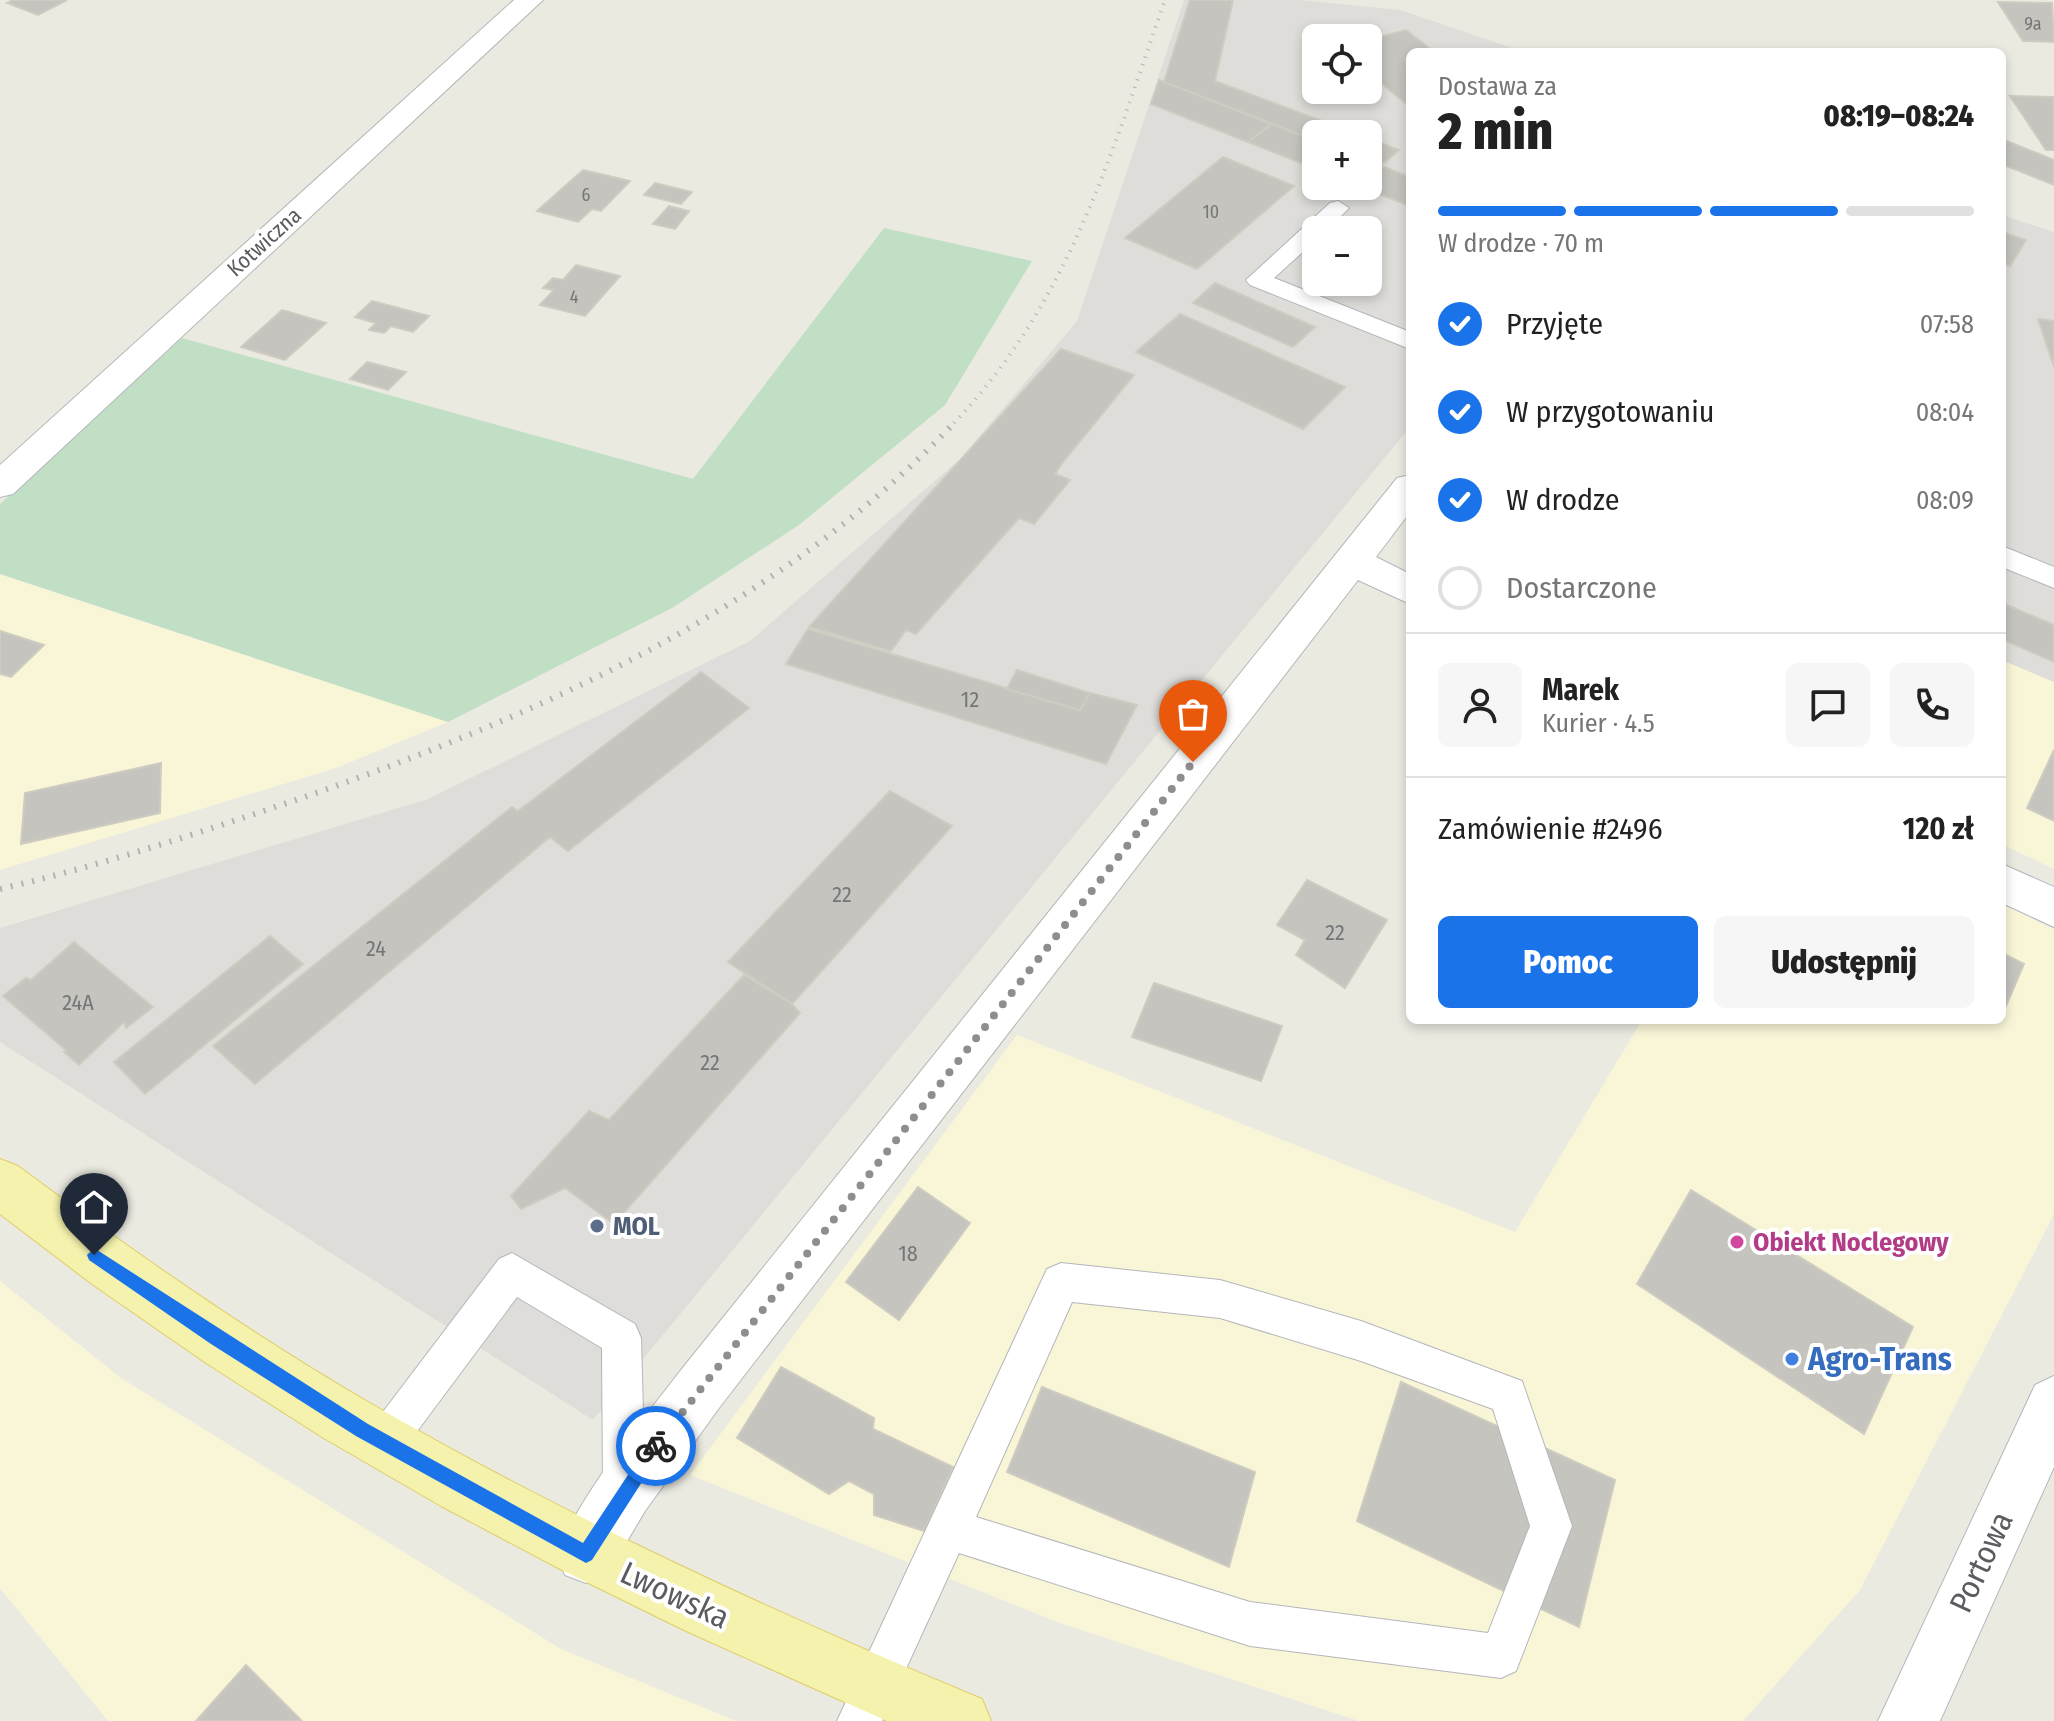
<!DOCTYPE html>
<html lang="pl">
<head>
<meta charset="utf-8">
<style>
	:root { --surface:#fff; --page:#f6f6f6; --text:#222; --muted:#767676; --line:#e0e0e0; --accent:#1a73e8 }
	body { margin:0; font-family:"Fira Sans Condensed",sans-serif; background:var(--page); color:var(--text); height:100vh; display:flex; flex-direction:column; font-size:30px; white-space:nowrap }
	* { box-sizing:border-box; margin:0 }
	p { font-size:26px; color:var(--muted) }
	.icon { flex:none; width:44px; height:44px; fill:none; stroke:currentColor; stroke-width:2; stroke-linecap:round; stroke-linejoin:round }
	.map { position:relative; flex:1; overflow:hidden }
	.drawer { position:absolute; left:1406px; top:48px; width:600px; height:976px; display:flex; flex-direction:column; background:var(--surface); border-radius:12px; box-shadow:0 4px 12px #0003 }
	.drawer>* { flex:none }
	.controls { position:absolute; left:1302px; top:24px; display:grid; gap:16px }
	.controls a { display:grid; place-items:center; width:80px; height:80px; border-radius:12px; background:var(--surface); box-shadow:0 4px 12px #0003; font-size:40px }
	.pin { position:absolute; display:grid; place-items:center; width:68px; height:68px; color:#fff; margin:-82px -34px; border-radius:50% 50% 50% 0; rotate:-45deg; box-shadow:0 0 8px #0007 }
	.pin .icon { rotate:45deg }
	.courier { position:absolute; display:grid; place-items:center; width:80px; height:80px; margin:-40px; border:6px solid #1a73e8; border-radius:50%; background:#fff; color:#222; box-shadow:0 2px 10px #0007 }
	.overview em { font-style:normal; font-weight:800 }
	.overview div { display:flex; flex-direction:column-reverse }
	.overview { display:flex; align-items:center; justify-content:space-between; height:136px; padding:0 32px }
	h1 { font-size:52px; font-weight:800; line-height:60px }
	.bar { display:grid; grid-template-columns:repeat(4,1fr); gap:12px 8px; align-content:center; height:96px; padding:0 32px }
	.bar i { height:10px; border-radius:6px; background:var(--line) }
	.bar .current { background:var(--accent) }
	.bar p { grid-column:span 4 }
	.line { display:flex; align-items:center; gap:20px; padding:0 32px; border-top:2px solid var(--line) }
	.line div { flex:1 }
	.round { display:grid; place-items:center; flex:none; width:84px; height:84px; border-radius:12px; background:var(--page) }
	ol { padding:0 32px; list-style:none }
	li { display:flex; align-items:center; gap:24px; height:88px }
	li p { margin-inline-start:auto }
	li .icon { padding:8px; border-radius:50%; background:var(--accent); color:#fff; stroke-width:4 }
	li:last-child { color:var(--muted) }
	li i { width:44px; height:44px; border:4px solid var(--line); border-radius:50% }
	.action { display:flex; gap:16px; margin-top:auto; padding:16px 32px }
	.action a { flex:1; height:92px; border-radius:12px; background:var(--accent); color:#fff; font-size:32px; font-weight:800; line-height:92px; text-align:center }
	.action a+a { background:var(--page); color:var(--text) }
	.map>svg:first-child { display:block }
	.commercial { fill:#f9f6d8 }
	.industrial { fill:#deddd9; fill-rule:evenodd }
	.green { fill:#c0dfc5 }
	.building { fill:#c6c4be; stroke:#ceccc0; stroke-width:2 }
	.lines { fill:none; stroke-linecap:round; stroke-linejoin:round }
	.lane-casing { stroke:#b4b6ba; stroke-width:2 }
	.street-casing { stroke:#b4b6ba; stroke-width:2 }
	.secondary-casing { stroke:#b5b7bc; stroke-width:2 }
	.primary-casing { stroke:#dfcd66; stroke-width:2 }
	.lane { fill:#fff; fill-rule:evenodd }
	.street { fill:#fff; fill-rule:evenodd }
	.secondary { fill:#fff; fill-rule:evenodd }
	.primary { fill:#f4f2ad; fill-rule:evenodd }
	.rail-far1 { stroke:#b1b2b2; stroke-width:4; stroke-dasharray:1 7; stroke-linecap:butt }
	.rail { stroke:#b1b2b2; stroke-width:6; stroke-dasharray:2 9; stroke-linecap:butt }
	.route { fill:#1a73e8 }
	.done { stroke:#8d8e8d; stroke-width:8; stroke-dasharray:0 14.4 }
	.service-dot { fill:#5c6f8a; stroke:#fff; stroke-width:3 }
	.hotel-dot { fill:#d1479c; stroke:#fff; stroke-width:3 }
	.shop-dot { fill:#3f7fe0; stroke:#fff; stroke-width:3 }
	.labels { text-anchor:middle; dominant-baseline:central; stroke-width:8; stroke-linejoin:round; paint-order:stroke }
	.far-number-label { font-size:18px; fill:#757678 }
	.far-street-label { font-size:22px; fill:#5a5c60; stroke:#fff }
	.number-label { font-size:22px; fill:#757678 }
	.service-label { font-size:26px; font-weight:bold; fill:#4e5e75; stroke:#fff; text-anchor:start }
	.hotel-label { font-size:26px; font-weight:bold; fill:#b23c85; stroke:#fff; text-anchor:start }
	.near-shop-label { font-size:32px; font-weight:bold; fill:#366cbe; stroke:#fff; text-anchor:start }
	.near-street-label { font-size:32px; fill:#5a5c60; stroke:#fff }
</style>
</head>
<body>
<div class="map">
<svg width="2054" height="1721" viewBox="0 0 2054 1721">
	<rect width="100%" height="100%" fill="#ebeae1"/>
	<g class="commercial">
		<path d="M 0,574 L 448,722 L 336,768 L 0,870 Z"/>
		<path d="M 2002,660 L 2054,682 L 2054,869 L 2002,844 Z"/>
		<path d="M 2002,904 L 2054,929 L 2054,1214 L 1860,1590 L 1743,1721 L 1359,1721 L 1060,1623 L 690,1475 L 1017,1035 L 1515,1232 L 1642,1020 L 2002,1020 Z"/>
		<path d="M 0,1281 L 121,1378 L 561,1649 L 736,1721 L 108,1721 L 0,1588 Z"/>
	</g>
	<g class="industrial">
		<path d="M 1184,0 L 1300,0 L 1400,10 L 1524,52 L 1410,52 L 1410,427 L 593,1420 L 0,1042 L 0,928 L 428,799 L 750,641 L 960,459 L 1077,321 ZM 1316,38 L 1368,38 L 1368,90 L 1316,90 ZM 1316,134 L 1368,134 L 1368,186 L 1316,186 ZM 1316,230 L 1368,230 L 1368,282 L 1316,282 Z"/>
		<path d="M 2002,215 L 2054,232 L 2054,682 L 2002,660 Z"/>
	</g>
	<path class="green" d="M 884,228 L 1032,261 L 945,405 L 799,525 L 672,608 L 448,722 L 0,574 L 0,504 L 182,338 L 693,479 Z"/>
	<g class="building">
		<path d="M 13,0 L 67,0 L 38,15 L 7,3 Z"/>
		<path d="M 1190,0 L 1233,0 L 1215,81 L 1357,134 L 1316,134 L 1316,141 L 1164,82 Z"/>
		<path d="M 1998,2 L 2052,3 L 2054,42 L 2023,41 Z"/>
		<path d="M 1406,30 L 1434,52 L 1410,52 L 1410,107 L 1368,72 L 1368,40 Z"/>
		<path d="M 1159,80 L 1164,82 L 1272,124 L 1248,142 L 1151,104 Z"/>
		<path d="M 2010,96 L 2054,97 L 2054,150 L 2046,150 Z"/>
		<path d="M 1272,124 L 1316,141 L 1316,169 L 1248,142 Z"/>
		<path d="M 1368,138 L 1399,150 L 1380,166 L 1368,161 Z"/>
		<path d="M 2004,140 L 2054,160 L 2054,185 L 2002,164 Z"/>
		<path d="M 1223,157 L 1294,186 L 1197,269 L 1125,238 Z"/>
		<path d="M 1368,161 L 1410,177 L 1410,206 L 1359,186 L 1368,186 Z"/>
		<path d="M 583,170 L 630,181 L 601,211 L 592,209 L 578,222 L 537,211 Z"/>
		<path d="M 655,183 L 692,192 L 681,204 L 644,195 Z"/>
		<path d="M 669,206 L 689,211 L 675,229 L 653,224 Z"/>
		<path d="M 2002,232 L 2026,240 L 2010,266 L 2002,263 Z"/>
		<path d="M 576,265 L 620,276 L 585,316 L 540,305 L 554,290 L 543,288 L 553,278 L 563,280 Z"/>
		<path d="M 1215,283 L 1315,327 L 1293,347 L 1193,303 Z"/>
		<path d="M 372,301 L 429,316 L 413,332 L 391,326 L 384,333 L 369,330 L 376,323 L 355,317 Z"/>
		<path d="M 282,310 L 326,323 L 285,360 L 241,347 Z"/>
		<path d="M 1180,314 L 1345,387 L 1303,429 L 1136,352 Z"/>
		<path d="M 2038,319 L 2054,321 L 2054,367 Z"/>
		<path d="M 1061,349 L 1134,375 L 1063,462 L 1055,474 L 1070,480 L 1034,524 L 1019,518 L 916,634 L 906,630 L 891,651 L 809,627 Z"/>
		<path d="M 367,362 L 406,372 L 388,390 L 350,379 Z"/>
		<path d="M 2002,603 L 2054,625 L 2054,662 L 2002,639 Z"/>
		<path d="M 808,629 L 1080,710 L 1090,693 L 1137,705 L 1106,764 L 786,664 Z"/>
		<path d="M 0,631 L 44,645 L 11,677 L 0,674 Z"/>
		<path d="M 1017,670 L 1090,693 L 1080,710 L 1007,689 Z"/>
		<path d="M 701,672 L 749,708 L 568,851 L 550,837 L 255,1084 L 213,1046 L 512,807 L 518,811 Z"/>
		<path d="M 2054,750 L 2054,821 L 2027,808 Z"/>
		<path d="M 161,763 L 160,813 L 21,844 L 25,793 Z"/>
		<path d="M 890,791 L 952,826 L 792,1004 L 728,962 Z"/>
		<path d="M 1307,880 L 1387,920 L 1345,988 L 1296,955 L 1305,940 L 1277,925 Z"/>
		<path d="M 270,936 L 303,964 L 145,1094 L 114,1062 Z"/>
		<path d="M 74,942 L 153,1007 L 126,1028 L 124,1022 L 79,1065 L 64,1052 L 66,1050 L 3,996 L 26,978 L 31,980 Z"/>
		<path d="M 2002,953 L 2024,964 L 2002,1015 Z"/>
		<path d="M 744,975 L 792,1004 L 800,1013 L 614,1224 L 565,1188 L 521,1209 L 511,1196 L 589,1111 L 609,1120 Z"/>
		<path d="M 1154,983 L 1282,1026 L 1261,1081 L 1132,1037 Z"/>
		<path d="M 918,1187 L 970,1223 L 899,1320 L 846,1282 Z"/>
		<path d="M 1691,1190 L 1913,1327 L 1864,1434 L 1637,1284 Z"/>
		<path d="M 781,1367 L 874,1418 L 873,1429 L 953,1467 L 924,1531 L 874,1515 L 874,1494 L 849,1481 L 829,1494 L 737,1438 Z"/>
		<path d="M 1401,1382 L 1615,1480 L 1579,1627 L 1357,1521 Z"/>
		<path d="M 1042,1387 L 1255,1472 L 1229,1567 L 1007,1472 Z"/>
		<path d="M 246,1665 L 302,1721 L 196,1721 Z"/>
	</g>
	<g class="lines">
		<defs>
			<g id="lane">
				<path d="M 1338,201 L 1349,208 L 1327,230 L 1316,230 L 1316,240 L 1274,278 L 1410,332 L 1410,349 L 1250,285 L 1246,280 L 1330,203 Z"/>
				<path d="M 2002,546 L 2054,567 L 2054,588 L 2002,567 Z"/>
				<path d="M 512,1253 L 635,1324 L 641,1338 L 645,1488 L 639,1503 L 624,1509 L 609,1503 L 603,1488 L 602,1348 L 517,1297 L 398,1457 L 384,1463 L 370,1457 L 364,1443 L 370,1429 L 499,1259 Z"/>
				<path d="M 1061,1263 L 1220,1280 L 1361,1321 L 1522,1381 L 1572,1526 L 1516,1671 L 1501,1678 L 1250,1646 L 959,1553 L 882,1721 L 837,1721 L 1047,1269 ZM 1072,1302 L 1220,1318 L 1361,1361 L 1493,1409 L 1530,1526 L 1488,1633 L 1250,1602 L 976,1517 Z"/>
			</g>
			<g id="street">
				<path d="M 514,0 L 543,0 L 13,494 L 0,497 L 0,465 Z"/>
				<path d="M 1410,475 L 1410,512 L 1376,557 L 1410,574 L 1410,604 L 1358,580 L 719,1408 L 645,1511 L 607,1575 L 586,1583 L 565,1575 L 557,1554 C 585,1486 637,1428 681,1370 L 1397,478 Z"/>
				<path d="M 2002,864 L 2054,887 L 2054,927 L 2002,903 Z"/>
			</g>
			<path id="secondary" d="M 2054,1376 L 2054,1467 L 1940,1721 L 1878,1721 L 2035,1385 Z"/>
			<path id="primary" d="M 0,1159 L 18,1166 C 130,1249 243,1329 363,1399 C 562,1515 770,1611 982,1699 L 991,1721 L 887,1721 L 686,1631 L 562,1570 L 441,1506 L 322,1437 L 206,1363 L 92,1284 L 0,1214 Z"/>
		</defs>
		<use href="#lane" class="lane-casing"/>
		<use href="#street" class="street-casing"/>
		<use href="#secondary" class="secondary-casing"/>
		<use href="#primary" class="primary-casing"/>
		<use href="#lane" class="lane"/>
		<use href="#street" class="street"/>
		<use href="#secondary" class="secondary"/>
		<use href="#primary" class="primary"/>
		<path class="rail-far1" d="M 954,423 C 1070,301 1111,154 1165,0"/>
		<path class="rail" d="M 0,889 C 100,866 198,833 296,800 C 537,716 778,610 956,421"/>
	</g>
	<path class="route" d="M 94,1248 L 368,1424 L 583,1543 L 651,1440 L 656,1438 L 662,1440 L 665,1446 L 592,1560 L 586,1563 L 356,1436 L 211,1344 L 89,1260 L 87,1255 Z"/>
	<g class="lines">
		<path class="done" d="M 656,1446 L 1193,762"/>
	</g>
	<circle class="service-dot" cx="597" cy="1226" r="8"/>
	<circle class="hotel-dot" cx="1737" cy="1242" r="8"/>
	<circle class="shop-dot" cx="1792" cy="1359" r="8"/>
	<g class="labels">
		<g class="far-number-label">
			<text x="2033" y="24">9a</text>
			<text x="586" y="195">6</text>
			<text x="1211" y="212">10</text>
			<text x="574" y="297">4</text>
		</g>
		<g class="far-street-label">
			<text transform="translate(264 242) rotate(-42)">Kotwiczna</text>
		</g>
		<g class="number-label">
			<text x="970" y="699">12</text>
			<text x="842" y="894">22</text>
			<text x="1335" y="932">22</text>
			<text x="376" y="948">24</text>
			<text x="78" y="1002">24A</text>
			<text x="710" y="1062">22</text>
			<text x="908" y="1253">18</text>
		</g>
		<g class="service-label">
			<text x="613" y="1226">MOL</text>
		</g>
		<g class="hotel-label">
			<text x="1753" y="1242">Obiekt Noclegowy</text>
		</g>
		<g class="near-shop-label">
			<text x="1808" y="1359">Agro-Trans</text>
		</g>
		<g class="near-street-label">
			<text transform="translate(1981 1562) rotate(-65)">Portowa</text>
			<text transform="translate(675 1595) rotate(25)">Lwowska</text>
		</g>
	</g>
</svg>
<div class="controls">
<a><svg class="icon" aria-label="locate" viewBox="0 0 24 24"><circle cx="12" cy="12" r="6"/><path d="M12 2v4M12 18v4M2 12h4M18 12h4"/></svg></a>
<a>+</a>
<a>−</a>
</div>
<div class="pin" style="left:1193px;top:762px;background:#ea580c"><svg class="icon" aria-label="bag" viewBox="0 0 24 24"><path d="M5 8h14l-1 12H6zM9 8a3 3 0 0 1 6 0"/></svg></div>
<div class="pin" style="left:94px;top:1255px;background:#1f2937"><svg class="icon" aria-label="home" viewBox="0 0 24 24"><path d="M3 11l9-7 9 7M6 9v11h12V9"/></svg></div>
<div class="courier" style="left:656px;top:1446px"><svg class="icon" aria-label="bike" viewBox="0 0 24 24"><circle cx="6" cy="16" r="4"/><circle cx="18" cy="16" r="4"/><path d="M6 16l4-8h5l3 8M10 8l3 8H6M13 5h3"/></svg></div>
<section class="drawer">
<div class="overview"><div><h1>2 min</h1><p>Dostawa za</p></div><em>08:19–08:24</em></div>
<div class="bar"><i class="current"></i><i class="current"></i><i class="current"></i><i></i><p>W drodze · 70 m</p></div>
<ol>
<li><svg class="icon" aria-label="check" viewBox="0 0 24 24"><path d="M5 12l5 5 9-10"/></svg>Przyjęte<p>07:58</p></li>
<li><svg class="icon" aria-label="check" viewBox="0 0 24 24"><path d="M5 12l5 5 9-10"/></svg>W przygotowaniu<p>08:04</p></li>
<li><svg class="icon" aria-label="check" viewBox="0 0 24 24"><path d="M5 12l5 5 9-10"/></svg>W drodze<p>08:09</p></li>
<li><i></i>Dostarczone</li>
</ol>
<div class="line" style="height:144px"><a class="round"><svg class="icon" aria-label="person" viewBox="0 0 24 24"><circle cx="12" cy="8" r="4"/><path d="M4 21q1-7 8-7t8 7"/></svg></a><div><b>Marek</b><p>Kurier · 4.5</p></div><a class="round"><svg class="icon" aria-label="chat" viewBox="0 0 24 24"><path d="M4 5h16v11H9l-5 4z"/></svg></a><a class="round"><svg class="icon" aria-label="phone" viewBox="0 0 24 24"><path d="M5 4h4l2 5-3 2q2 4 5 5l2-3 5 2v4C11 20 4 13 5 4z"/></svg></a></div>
<div class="line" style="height:104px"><div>Zamówienie #2496</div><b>120 zł</b></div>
<div class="action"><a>Pomoc</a><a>Udostępnij</a></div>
</section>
</div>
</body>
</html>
